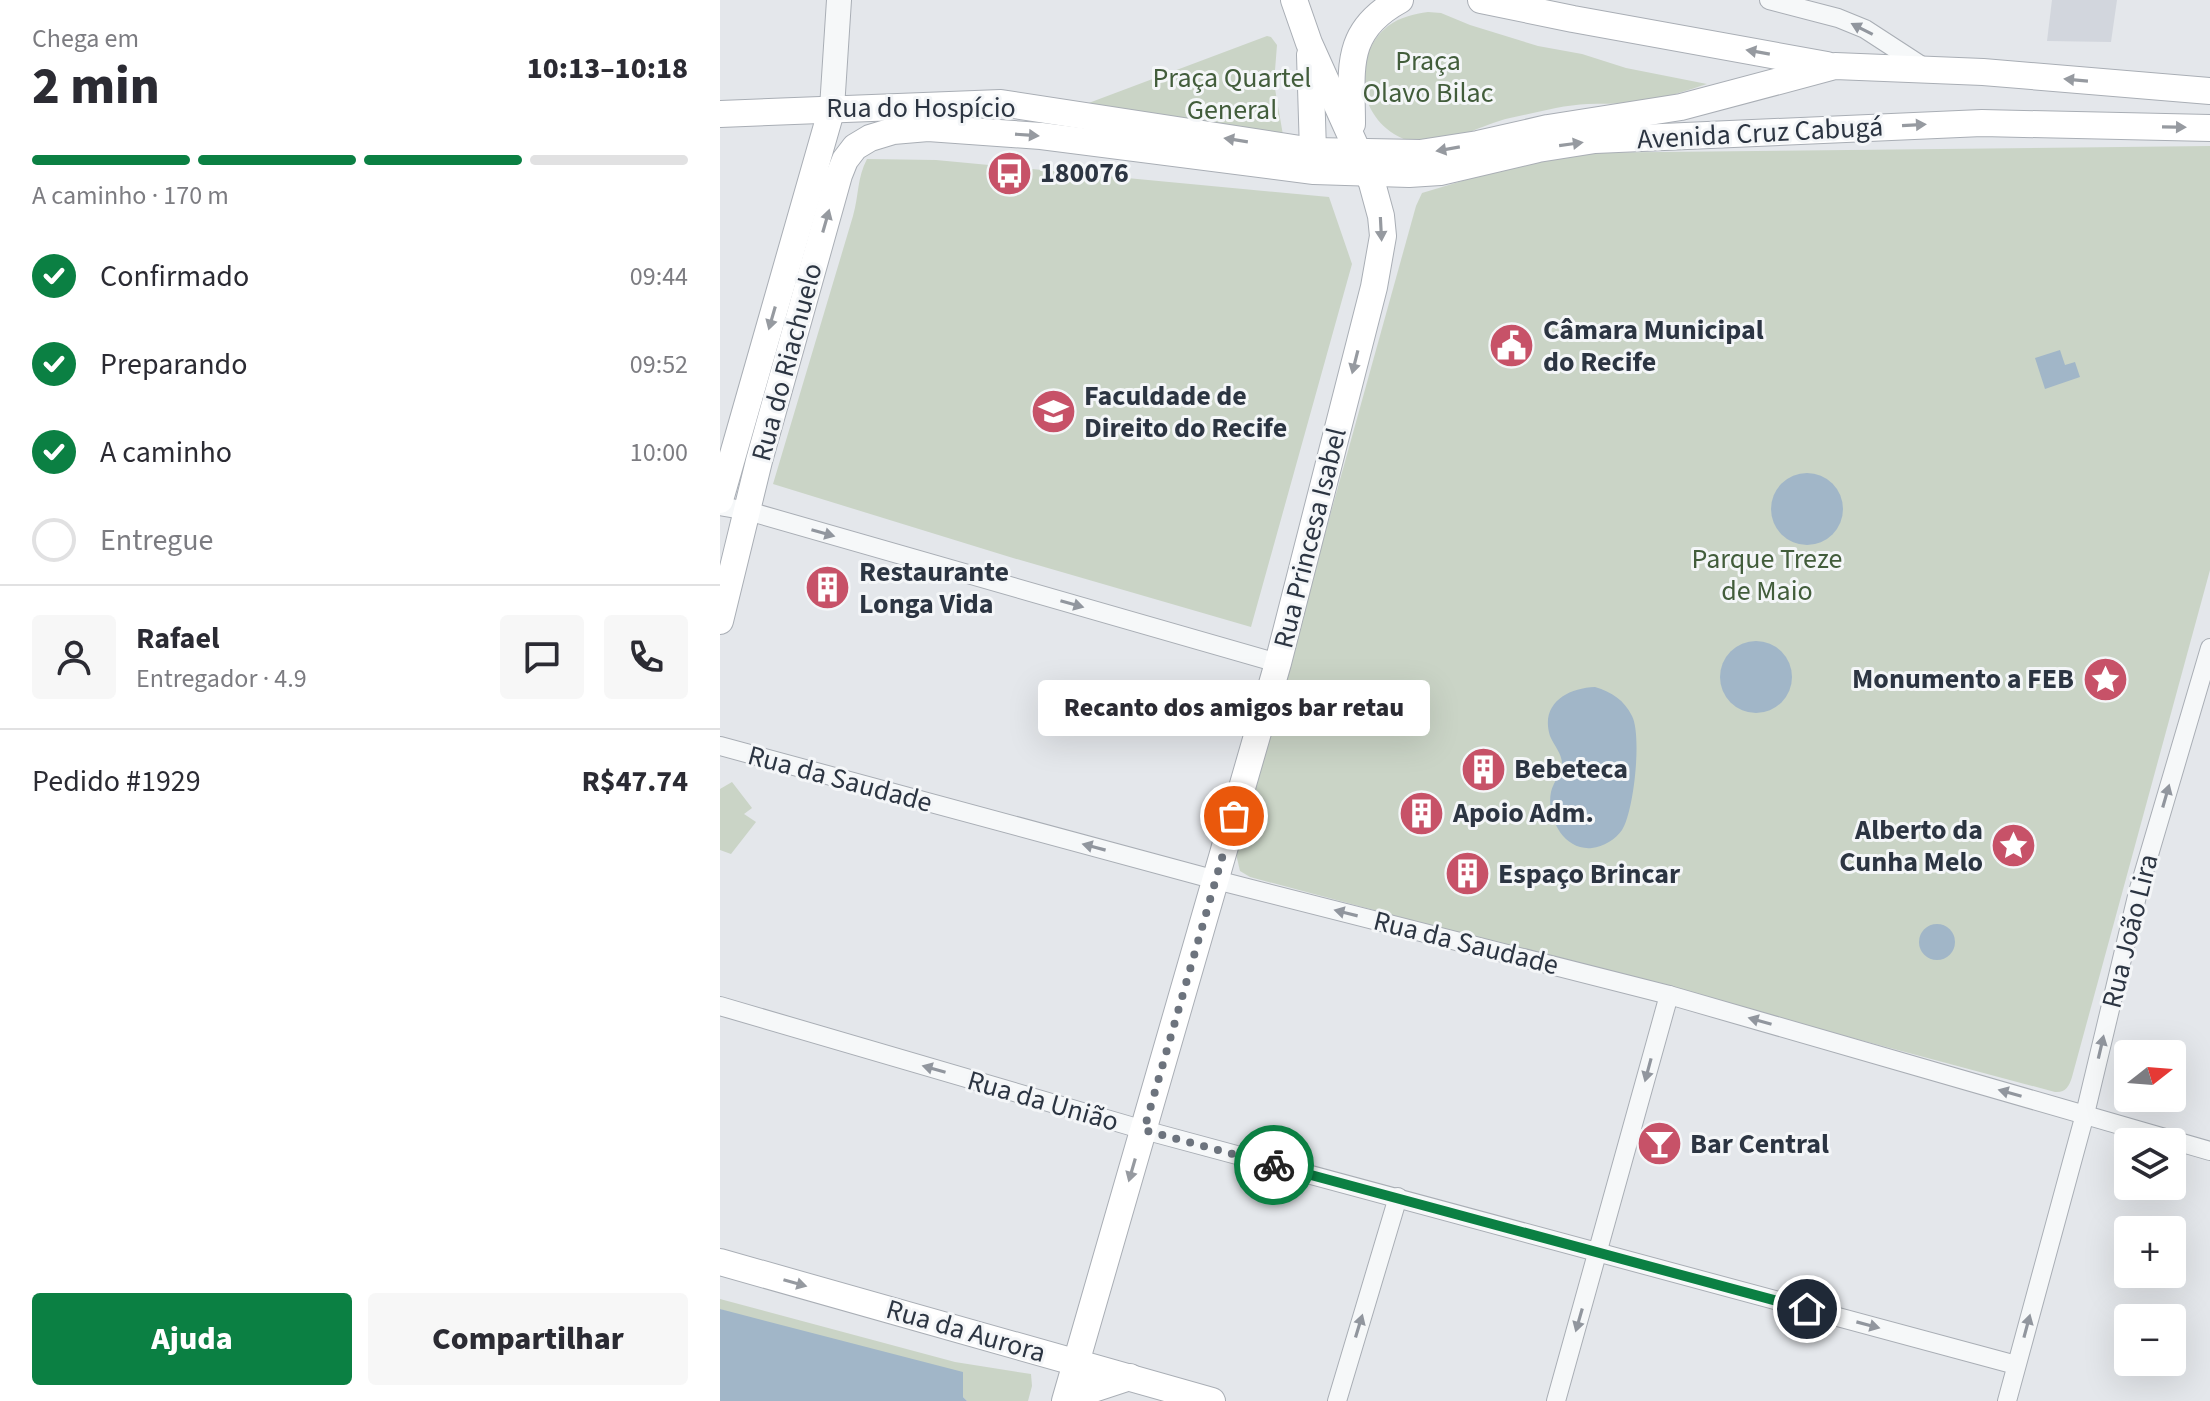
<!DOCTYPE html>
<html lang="pt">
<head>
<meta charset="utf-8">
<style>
	:root { --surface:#fff; --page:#f7f7f7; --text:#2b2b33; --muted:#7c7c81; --line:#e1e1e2; --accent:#0b8043 }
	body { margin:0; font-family:"Source Sans 3",sans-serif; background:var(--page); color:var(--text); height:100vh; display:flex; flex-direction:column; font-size:30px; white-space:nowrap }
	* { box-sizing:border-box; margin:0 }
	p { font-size:26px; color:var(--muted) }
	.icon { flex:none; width:44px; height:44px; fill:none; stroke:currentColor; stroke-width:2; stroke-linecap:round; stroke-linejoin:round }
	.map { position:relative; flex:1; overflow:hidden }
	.details { display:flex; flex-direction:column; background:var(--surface); width:720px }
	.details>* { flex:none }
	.needle { width:52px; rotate:73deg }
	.controls { position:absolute; left:1394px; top:1040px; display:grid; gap:16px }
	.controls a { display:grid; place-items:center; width:72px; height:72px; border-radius:8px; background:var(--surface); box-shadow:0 8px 32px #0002; font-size:40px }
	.pin { position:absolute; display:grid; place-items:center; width:68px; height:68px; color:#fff; margin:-34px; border:4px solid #fff; border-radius:50%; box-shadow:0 2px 8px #0007 }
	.courier { position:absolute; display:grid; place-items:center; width:80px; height:80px; margin:-40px; border:6px solid #0b8043; border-radius:50%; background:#fff; color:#222; box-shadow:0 2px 10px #0007 }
	.bubble { position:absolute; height:56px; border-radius:8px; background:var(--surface); box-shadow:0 8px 32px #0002; font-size:26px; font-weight:800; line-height:56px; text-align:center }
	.overview em { font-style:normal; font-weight:800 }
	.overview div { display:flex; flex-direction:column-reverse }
	.overview { display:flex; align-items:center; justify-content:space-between; height:136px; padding:0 32px }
	h1 { font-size:52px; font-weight:800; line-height:60px }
	.bar { display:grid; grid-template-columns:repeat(4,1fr); gap:12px 8px; align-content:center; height:96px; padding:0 32px }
	.bar i { height:10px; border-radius:6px; background:var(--line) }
	.bar .selected { background:var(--accent) }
	.bar p { grid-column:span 4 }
	.line { display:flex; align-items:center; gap:20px; padding:0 32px; border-top:2px solid var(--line) }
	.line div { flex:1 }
	.round { display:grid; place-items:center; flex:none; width:84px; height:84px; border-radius:8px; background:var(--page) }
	ol { padding:0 32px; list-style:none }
	li { display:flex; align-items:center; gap:24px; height:88px }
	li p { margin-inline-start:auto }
	li .icon { padding:8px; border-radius:50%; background:var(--accent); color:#fff; stroke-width:4 }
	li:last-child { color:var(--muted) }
	li i { width:44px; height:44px; border:4px solid var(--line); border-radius:50% }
	.action { display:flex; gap:16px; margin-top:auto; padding:16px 32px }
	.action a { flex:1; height:92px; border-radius:8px; background:var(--accent); color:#fff; font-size:32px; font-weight:800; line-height:92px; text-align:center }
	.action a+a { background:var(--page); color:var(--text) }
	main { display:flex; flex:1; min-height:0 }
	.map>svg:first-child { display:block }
	.built { fill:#d2d6dd }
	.green { fill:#cad4c6 }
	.water { fill:#a1b6c8 }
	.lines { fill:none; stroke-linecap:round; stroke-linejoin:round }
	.minor-casing { stroke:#a9aeb5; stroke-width:20 }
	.tertiary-casing { stroke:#a9aeb5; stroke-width:26 }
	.secondary-casing { stroke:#a9aeb5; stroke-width:28 }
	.minor { stroke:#f6f8f9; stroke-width:18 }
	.tertiary { stroke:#f6f8f9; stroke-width:24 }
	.secondary { stroke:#fff; stroke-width:26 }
	.oneway { fill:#91969e }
	.oneway2 { fill:#969aa0 }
	.done { stroke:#6c737d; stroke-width:8; stroke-dasharray:0 14.4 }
	.route { stroke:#0b8043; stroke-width:10 }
	.labels { text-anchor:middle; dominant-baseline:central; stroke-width:6; stroke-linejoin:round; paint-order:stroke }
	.park-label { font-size:28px; fill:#425d3b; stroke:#f4f6f8 }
	.street-label { font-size:28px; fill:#2c3542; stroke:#f4f6f8 }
	.poi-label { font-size:28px; font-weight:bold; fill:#2c3542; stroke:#f4f6f8; text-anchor:start }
</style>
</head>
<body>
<main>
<section class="details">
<div class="overview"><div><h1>2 min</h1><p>Chega em</p></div><em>10:13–10:18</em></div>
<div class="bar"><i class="selected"></i><i class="selected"></i><i class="selected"></i><i></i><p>A caminho · 170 m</p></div>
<ol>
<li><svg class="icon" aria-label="check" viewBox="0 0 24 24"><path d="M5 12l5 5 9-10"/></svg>Confirmado<p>09:44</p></li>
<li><svg class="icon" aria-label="check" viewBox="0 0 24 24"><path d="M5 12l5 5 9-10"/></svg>Preparando<p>09:52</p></li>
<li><svg class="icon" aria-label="check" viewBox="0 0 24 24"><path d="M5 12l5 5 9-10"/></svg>A caminho<p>10:00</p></li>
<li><i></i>Entregue</li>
</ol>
<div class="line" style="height:144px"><a class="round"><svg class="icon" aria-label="person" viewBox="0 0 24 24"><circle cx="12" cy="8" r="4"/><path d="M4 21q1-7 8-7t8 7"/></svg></a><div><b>Rafael</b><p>Entregador · 4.9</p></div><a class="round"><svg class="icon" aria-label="chat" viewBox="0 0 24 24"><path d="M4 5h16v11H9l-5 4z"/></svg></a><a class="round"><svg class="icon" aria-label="phone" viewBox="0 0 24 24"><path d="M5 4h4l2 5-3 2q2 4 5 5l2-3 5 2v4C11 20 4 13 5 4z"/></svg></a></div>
<div class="line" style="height:104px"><div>Pedido #1929</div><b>R$47.74</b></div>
<div class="action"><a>Ajuda</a><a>Compartilhar</a></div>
</section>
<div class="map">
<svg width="1490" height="1401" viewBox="0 0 1490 1401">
	<rect width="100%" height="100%" fill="#e4e7eb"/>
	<path class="built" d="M 1332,0 L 1397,0 L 1391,42 L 1327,41 Z"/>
	<g class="green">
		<path d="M 708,12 L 721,13 L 750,25 L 818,46 L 862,54 L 906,68 L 987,84 C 968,90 948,97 928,101 C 908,105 888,103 868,104 C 842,105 815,113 790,118 C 759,125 729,146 697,143 C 689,142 681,138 674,134 C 636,110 632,55 668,26 C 680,17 694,14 708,12 Z"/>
		<path d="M 547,36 L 551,37 L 557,45 L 554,83 L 563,135 L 366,104 Z"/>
		<path d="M 1490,146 L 1490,570 L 1352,1077 C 1349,1087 1345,1093 1335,1092 L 530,877 L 520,871 L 516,854 L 696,206 L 702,193 L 782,169 L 846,153 Z"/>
		<path d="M 147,159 L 216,160 L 609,197 L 632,264 L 531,627 L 293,558 L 53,484 L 133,216 C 139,195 137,178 147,159 Z"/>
		<path d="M 12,782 L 32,808 L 24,814 L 36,822 L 11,854 L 0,850 L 0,789 Z"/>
		<path d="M 0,1299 L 235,1362 L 311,1374 L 312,1386 L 308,1401 L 247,1401 L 243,1397 L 0,1309 Z"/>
	</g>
	<g class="water">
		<path d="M 1340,350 L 1345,365 L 1355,362 L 1360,377 L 1325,389 L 1315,358 Z"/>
		<circle cx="1087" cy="509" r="36"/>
		<circle cx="1036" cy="677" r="36"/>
		<path d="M 875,687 C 892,692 904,700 912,716 C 922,735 914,812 902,830 C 896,839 883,847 872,848 C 843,851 826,816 831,792 C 833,782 842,773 842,764 C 842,753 834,746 830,736 C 820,704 847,688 875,687 Z"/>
		<circle cx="1217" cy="942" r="18"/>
		<path d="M 0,1309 L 243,1372 L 243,1397 L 247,1401 L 0,1401 Z"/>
	</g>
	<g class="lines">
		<defs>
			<g id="minor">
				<path d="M 1049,0 L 1118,18 L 1145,29 L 1205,68"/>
				<path d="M 0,506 L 28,511 L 558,663"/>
				<path d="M 0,746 L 496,880 L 949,995 L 1490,1151"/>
				<path d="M 0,1006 L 424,1130 L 1296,1365"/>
				<path d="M 617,1401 L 678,1197"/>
				<path d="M 836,1401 L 949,995"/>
				<path d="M 1287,1401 L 1365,1114 L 1418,892 L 1490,648"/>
			</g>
			<path id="tertiary" d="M 112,108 L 119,0"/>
			<g id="secondary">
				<path d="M 761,0 L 853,19 L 1107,65"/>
				<path d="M 590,55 L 593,151"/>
				<path d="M 0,114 L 281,103 L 593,151 L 700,153 L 758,144 L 828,128 L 961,107 L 1115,66 L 1263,72 L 1490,91"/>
				<path d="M 632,124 C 632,69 623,31 680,0"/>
				<path d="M 0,500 L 112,108"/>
				<path d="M 0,621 L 39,461 L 119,175 L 125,160 L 135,147 L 150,138 L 173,131 L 208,128 L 321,136 L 594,171 L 689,174 L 720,172 L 818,149 L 875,140 L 1262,123 L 1490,128"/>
				<path d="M 0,1262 L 492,1401"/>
				<path d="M 345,1401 L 558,663 L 654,287 L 663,236 L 661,216 L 652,183 L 589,43 L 574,0"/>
				<path d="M 346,1401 L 364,1392 L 410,1377"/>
			</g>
		</defs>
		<use href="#minor" class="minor-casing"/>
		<use href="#tertiary" class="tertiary-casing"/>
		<use href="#secondary" class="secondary-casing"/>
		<use href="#minor" class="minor"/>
		<use href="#tertiary" class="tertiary"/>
		<use href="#secondary" class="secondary"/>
	</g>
	<defs><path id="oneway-solid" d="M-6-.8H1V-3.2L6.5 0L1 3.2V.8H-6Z" transform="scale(2)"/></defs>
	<g class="oneway">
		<use href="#oneway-solid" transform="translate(1142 29) rotate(-153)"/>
		<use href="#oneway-solid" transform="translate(103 533) rotate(16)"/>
		<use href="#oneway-solid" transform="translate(352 604) rotate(16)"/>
		<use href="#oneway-solid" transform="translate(1446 796) rotate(-74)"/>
		<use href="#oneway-solid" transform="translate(374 847) rotate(-165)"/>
		<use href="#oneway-solid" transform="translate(626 913) rotate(-166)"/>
		<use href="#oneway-solid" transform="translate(1040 1021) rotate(-164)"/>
		<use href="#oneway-solid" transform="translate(1381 1047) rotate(-77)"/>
		<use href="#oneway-solid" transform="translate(214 1069) rotate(-164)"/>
		<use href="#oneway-solid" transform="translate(928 1070) rotate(105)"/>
		<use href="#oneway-solid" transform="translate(1290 1093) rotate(-164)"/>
		<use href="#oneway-solid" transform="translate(859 1320) rotate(106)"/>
		<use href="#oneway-solid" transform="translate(1148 1325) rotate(15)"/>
		<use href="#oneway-solid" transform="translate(639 1326) rotate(-73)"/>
		<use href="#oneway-solid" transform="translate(1307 1326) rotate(-75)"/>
	</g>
	<g class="oneway2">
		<use href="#oneway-solid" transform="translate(1038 52) rotate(-170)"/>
		<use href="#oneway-solid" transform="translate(1356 80) rotate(-175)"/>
		<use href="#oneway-solid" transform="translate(1194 125) rotate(-3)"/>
		<use href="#oneway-solid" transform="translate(1454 127) rotate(1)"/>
		<use href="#oneway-solid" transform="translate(307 135) rotate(4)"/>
		<use href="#oneway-solid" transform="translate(516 140) rotate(-171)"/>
		<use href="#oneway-solid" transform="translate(851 144) rotate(-8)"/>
		<use href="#oneway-solid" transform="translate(728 149) rotate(170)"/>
		<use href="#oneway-solid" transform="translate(106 221) rotate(-74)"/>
		<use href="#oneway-solid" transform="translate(661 229) rotate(87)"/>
		<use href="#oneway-solid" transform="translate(52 318) rotate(106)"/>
		<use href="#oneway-solid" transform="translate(635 362) rotate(104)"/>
		<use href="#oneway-solid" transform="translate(412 1170) rotate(106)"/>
		<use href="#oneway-solid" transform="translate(75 1283) rotate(16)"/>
	</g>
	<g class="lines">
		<path class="done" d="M 514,816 L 424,1130 L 554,1165"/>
		<path class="route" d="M 554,1165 L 1087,1309"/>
	</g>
	<defs>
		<symbol id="bus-disc" viewBox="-11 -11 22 22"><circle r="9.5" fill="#c75268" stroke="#f4f6f8"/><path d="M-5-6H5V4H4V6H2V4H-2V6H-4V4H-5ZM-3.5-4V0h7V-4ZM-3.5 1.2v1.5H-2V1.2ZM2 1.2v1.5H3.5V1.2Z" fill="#fff"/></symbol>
		<symbol id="civic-disc" viewBox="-11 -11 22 22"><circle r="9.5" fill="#c75268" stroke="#f4f6f8"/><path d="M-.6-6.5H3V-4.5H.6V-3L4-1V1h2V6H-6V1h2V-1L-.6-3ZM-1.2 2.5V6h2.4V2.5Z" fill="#fff"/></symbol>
		<symbol id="university-disc" viewBox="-11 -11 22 22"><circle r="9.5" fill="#c75268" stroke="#f4f6f8"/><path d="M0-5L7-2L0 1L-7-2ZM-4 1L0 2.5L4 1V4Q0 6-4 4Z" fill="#fff"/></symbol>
		<symbol id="building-disc" viewBox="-11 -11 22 22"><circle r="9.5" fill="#c75268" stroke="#f4f6f8"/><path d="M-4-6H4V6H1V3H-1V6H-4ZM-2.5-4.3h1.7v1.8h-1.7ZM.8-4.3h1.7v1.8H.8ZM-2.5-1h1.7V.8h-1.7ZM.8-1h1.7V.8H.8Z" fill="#fff"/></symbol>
		<symbol id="sight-disc" viewBox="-11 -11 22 22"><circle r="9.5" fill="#c75268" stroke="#f4f6f8"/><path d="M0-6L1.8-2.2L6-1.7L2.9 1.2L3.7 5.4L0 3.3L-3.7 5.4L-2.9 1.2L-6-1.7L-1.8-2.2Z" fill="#fff"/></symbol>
		<symbol id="bar-disc" viewBox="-11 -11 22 22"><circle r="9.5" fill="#c75268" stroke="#f4f6f8"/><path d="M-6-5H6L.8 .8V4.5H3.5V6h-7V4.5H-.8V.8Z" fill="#fff"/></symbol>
	</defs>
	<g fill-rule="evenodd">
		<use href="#bus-disc" x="264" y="148" width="51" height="51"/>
		<use href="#civic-disc" x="766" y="320" width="51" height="51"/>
		<use href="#university-disc" x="308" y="386" width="51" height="51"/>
		<use href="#building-disc" x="82" y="562" width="51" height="51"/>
		<use href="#sight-disc" x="1360" y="654" width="51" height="51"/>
		<use href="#building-disc" x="738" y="744" width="51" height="51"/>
		<use href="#building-disc" x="676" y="788" width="51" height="51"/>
		<use href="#sight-disc" x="1268" y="820" width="51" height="51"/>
		<use href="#building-disc" x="722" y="848" width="51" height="51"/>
		<use href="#bar-disc" x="914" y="1118" width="51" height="51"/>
	</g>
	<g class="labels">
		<g class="park-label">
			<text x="708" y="61">Praça<tspan x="708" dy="32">Olavo Bilac</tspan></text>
			<text x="512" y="78">Praça Quartel<tspan x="512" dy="32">General</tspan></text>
			<text x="1047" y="559">Parque Treze<tspan x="1047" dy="32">de Maio</tspan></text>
		</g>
		<g class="street-label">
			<text x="201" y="108">Rua do Hospício</text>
			<text transform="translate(1040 133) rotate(-3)">Avenida Cruz Cabugá</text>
			<text transform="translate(67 362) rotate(-75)">Rua do Riachuelo</text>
			<text transform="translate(590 538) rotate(-76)">Rua Princesa Isabel</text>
			<text transform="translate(120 779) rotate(15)">Rua da Saudade</text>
			<text transform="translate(1410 931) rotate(-76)">Rua João Lira</text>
			<text transform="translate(746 943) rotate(14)">Rua da Saudade</text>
			<text transform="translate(323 1101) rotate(16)">Rua da União</text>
			<text transform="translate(246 1331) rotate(16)">Rua da Aurora</text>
		</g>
		<g class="poi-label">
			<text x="320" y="173">180076</text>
			<text x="823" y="330">Câmara Municipal<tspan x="823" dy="32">do Recife</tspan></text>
			<text x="364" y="396">Faculdade de<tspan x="364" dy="32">Direito do Recife</tspan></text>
			<text x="139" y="572">Restaurante<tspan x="139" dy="32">Longa Vida</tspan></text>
			<text x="1354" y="679" text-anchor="end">Monumento a FEB</text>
			<text x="794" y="769">Bebeteca</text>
			<text x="733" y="813">Apoio Adm.</text>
			<text x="1263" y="830" text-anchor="end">Alberto da<tspan x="1263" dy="32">Cunha Melo</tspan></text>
			<text x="778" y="874">Espaço Brincar</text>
			<text x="970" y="1144">Bar Central</text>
		</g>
	</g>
</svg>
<div class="controls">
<a><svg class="needle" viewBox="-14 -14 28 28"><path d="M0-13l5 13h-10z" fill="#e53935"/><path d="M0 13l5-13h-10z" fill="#7c7c81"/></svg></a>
<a><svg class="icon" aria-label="layers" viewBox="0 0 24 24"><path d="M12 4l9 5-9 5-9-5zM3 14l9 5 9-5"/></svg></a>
<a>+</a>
<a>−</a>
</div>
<div class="pin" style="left:514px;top:816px;background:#ea580c"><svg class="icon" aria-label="bag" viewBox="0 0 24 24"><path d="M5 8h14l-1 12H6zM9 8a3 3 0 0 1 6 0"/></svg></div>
<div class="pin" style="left:1087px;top:1309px;background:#1f2937"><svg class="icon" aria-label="home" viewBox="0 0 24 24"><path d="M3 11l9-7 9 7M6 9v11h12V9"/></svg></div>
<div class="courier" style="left:554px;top:1165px"><svg class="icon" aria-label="bike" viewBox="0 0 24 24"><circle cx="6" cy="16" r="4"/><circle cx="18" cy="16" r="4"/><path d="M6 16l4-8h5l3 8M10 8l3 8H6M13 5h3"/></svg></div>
<div class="bubble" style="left:318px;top:680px;width:392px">Recanto dos amigos bar retau</div>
</div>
</main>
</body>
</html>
